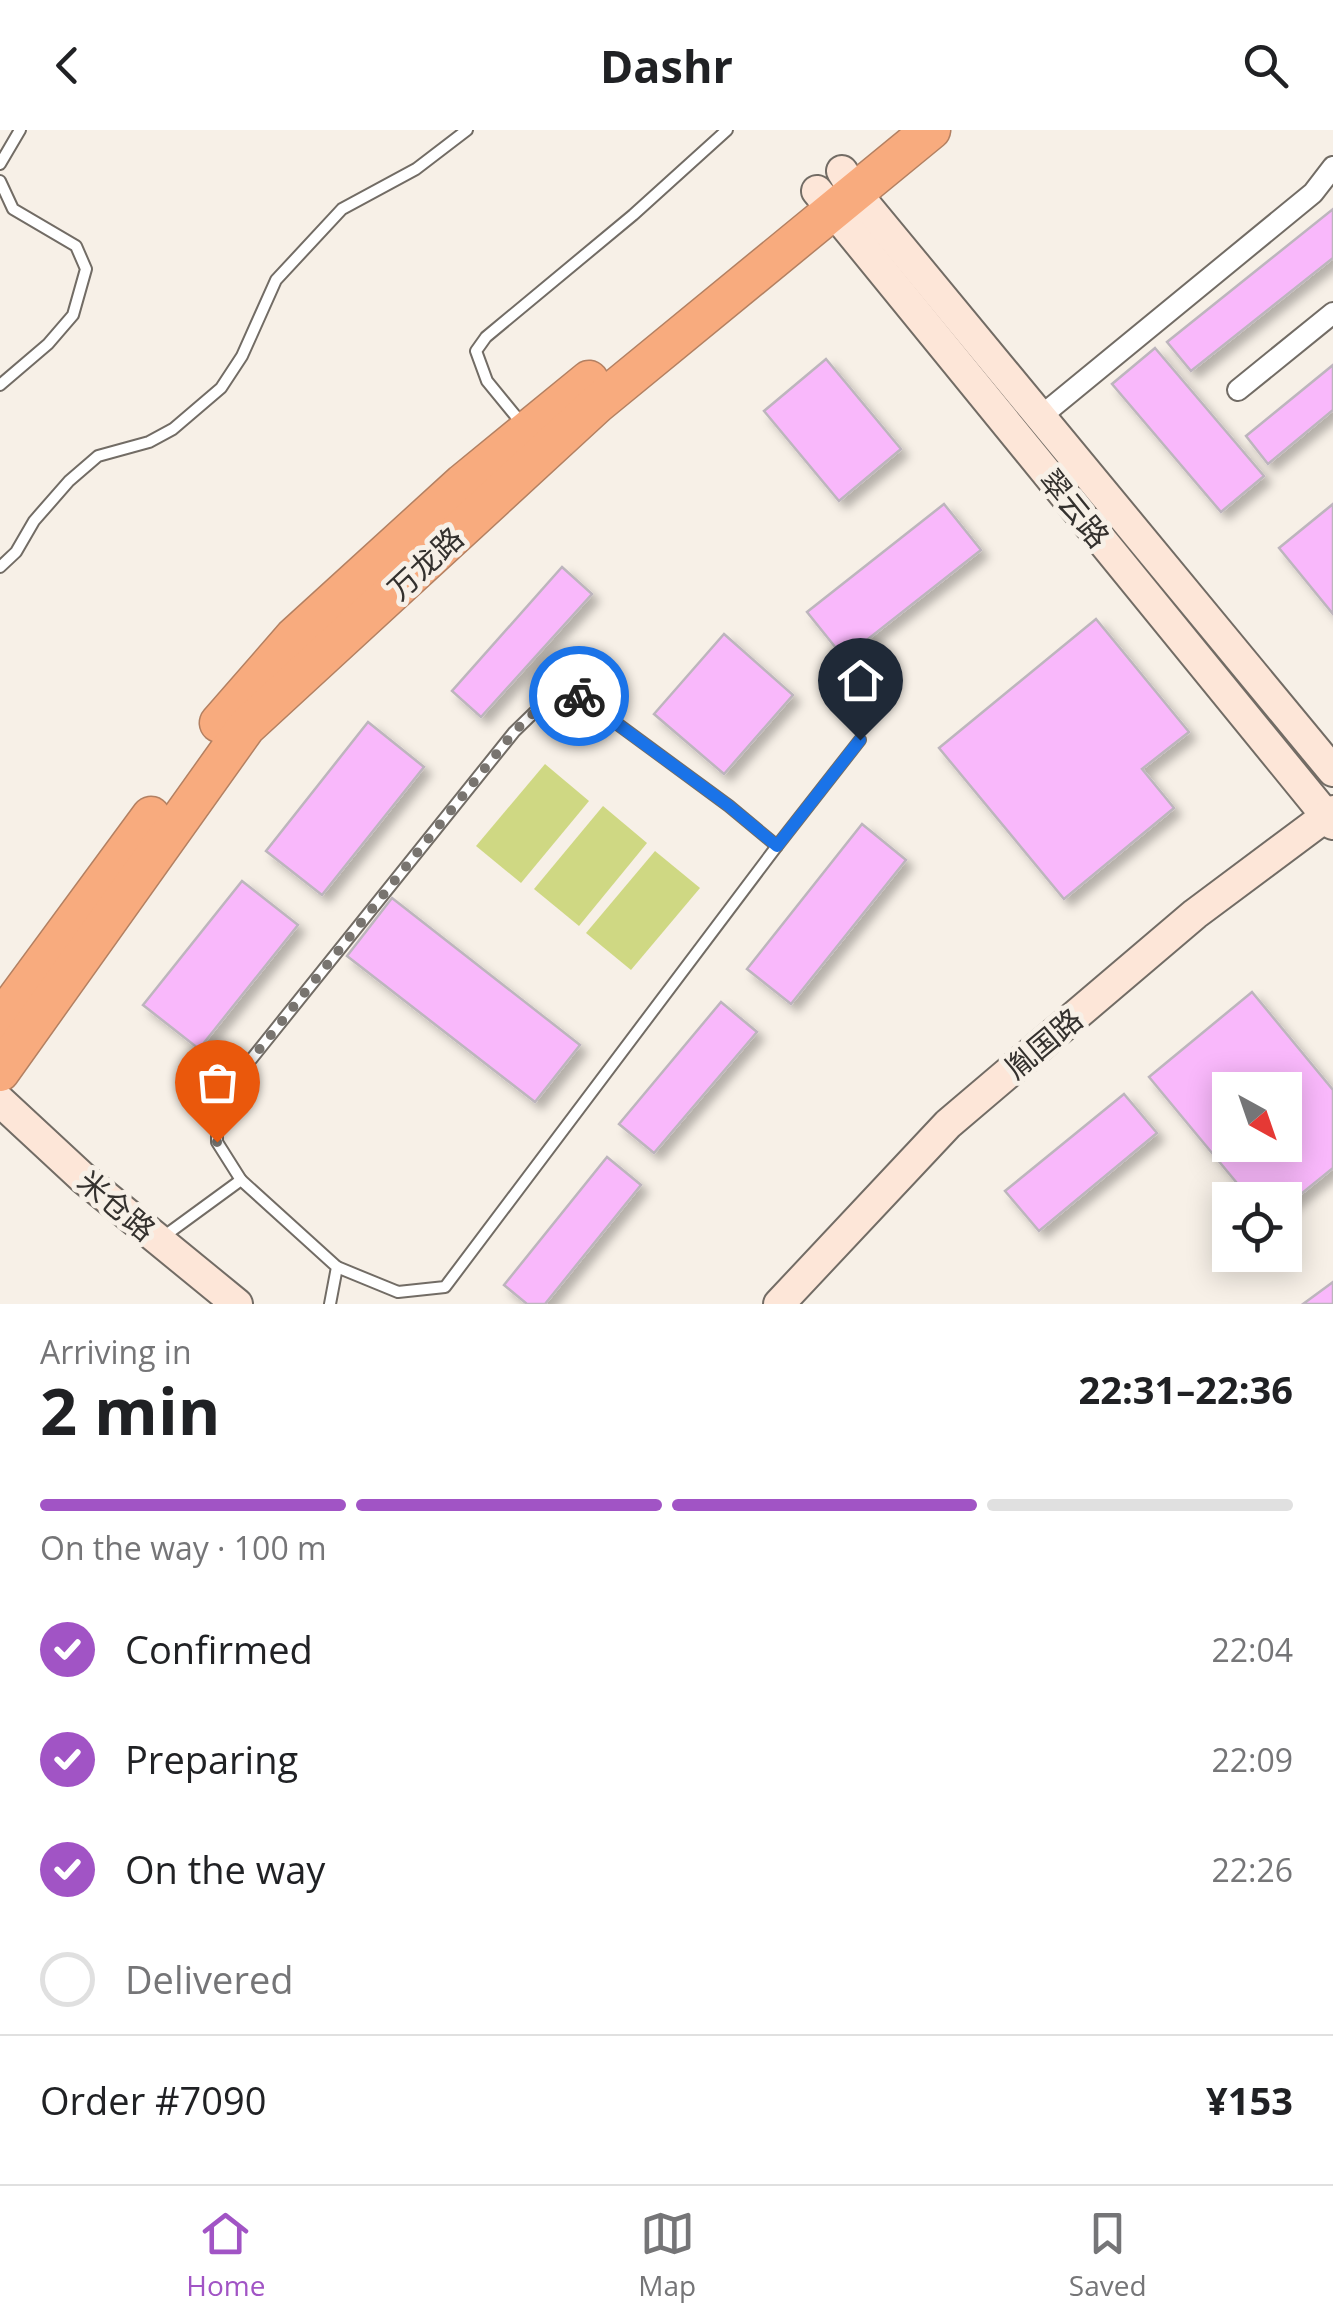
<!DOCTYPE html>
<html lang="en">
<head>
<meta charset="utf-8">
<style>
	:root { --surface:#fff; --page:#f6f6f6; --text:#202124; --muted:#757577; --line:#e0e0e0; --accent:#a154c5 }
	body { margin:0; font-family:"Open Sans","Noto Sans SC",sans-serif; background:var(--page); color:var(--text); height:100vh; display:flex; flex-direction:column; font-size:38px; white-space:nowrap }
	* { box-sizing:border-box; margin:0 }
	p { font-size:32px; color:var(--muted) }
	.icon { flex:none; width:55px; height:55px; fill:none; stroke:currentColor; stroke-width:2; stroke-linecap:round; stroke-linejoin:round }
	.map { position:relative; height:1174px; overflow:hidden }
	.drawer { display:flex; flex-direction:column; background:var(--surface); flex:1 }
	.drawer>* { flex:none }
	.needle { width:65px; rotate:140deg }
	.fabs { position:absolute; left:1212px; top:942px; display:grid; gap:20px }
	.fabs a { display:grid; place-items:center; width:90px; height:90px; border-radius:0px; background:var(--surface); box-shadow:0 5px 25px #0003; font-size:50px }
	.pin { position:absolute; display:grid; place-items:center; width:85px; height:85px; color:#fff; margin:-102px -42px; border-radius:50% 50% 50% 0; rotate:-45deg; box-shadow:0 0 10px #0007 }
	.pin .icon { rotate:45deg }
	.courier { position:absolute; display:grid; place-items:center; width:100px; height:100px; margin:-50px; border:8px solid #1a73e8; border-radius:50%; background:#fff; color:#222; box-shadow:0 2px 12px #0007 }
	.headline em { font-style:normal; font-weight:700 }
	.headline div { display:flex; flex-direction:column-reverse }
	.headline { display:flex; align-items:center; justify-content:space-between; height:170px; padding:0 40px }
	h1 { font-size:65px; font-weight:700; line-height:75px }
	.bar { display:grid; grid-template-columns:repeat(4,1fr); gap:15px 10px; align-content:center; height:120px; padding:0 40px }
	.bar i { height:12px; border-radius:8px; background:var(--line) }
	.bar .selected { background:var(--accent) }
	.bar p { grid-column:span 4 }
	.line { display:flex; align-items:center; gap:25px; padding:0 40px; border-top:2px solid var(--line) }
	.line div { flex:1 }
	ol { padding:0 40px; list-style:none }
	li { display:flex; align-items:center; gap:30px; height:110px }
	li p { margin-inline-start:auto }
	li .icon { padding:10px; border-radius:50%; background:var(--accent); color:#fff; stroke-width:4 }
	li:last-child { color:var(--muted) }
	li i { width:55px; height:55px; border:5px solid var(--line); border-radius:50% }
	header { display:flex; justify-content:space-between; align-items:center; height:130px; padding:0 40px; background:var(--surface); font-size:45px; font-weight:700 }
	.dock { display:flex; justify-content:space-around; align-items:center; height:140px; border-top:2px solid var(--line); background:var(--surface); font-size:28px; color:var(--muted) }
	.dock a { display:grid; justify-items:center; gap:5px }
	.dock .selected { color:var(--accent) }
	.map>svg:first-child { display:block }
	.green { fill:#cfd883 }
	.building { fill:#f9b8fb; stroke:#bdb5bd; stroke-width:2.5; fill-rule:evenodd; filter:url(#shadow) }
	.lines { fill:none; stroke-linecap:round; stroke-linejoin:round }
	.lane-casing { stroke:#726c65; stroke-width:14 }
	.street-casing { stroke:#726c65; stroke-width:24 }
	.secondary-casing { stroke:#726c65; stroke-width:34 }
	.highway-casing { stroke:#b38062; stroke-width:41 }
	.lane { stroke:#fff; stroke-width:10 }
	.street { stroke:#fff; stroke-width:20 }
	.secondary { stroke:#fde6d8; stroke-width:30 }
	.highway { stroke:#f8ab7e; stroke-width:38 }
	.done { stroke:#78746f; stroke-width:10; stroke-dasharray:0 18 }
	.route { stroke:#1a73e8; stroke-width:12 }
	.labels { text-anchor:middle; dominant-baseline:central; stroke-width:10; stroke-linejoin:round; paint-order:stroke }
	.street-label { font-size:30px; fill:#34312e; stroke:#f7f0e7 }
</style>
</head>
<body>
<header><svg class="icon" aria-label="back" viewBox="0 0 24 24"><path d="M15 5l-7 7 7 7"/></svg>Dashr<svg class="icon" aria-label="search" viewBox="0 0 24 24"><circle cx="10" cy="10" r="6"/><path d="M15 15l6 6"/></svg></header>
<div class="map">
<svg width="1333" height="1174" viewBox="0 0 1333 1174">
	<defs>
		<filter id="shadow"><feDropShadow dx="7" dy="7" stdDeviation="5" flood-color="#0004"/></filter>
	</defs>
	<rect width="100%" height="100%" fill="#f7f0e7"/>
	<g class="green">
		<path d="M 545,634 L 589,671 L 521,753 L 476,716 Z"/>
		<path d="M 603,676 L 647,713 L 579,796 L 534,759 Z"/>
		<path d="M 655,721 L 700,758 L 631,840 L 586,803 Z"/>
	</g>
	<g class="building">
		<path d="M 1333,79 L 1333,128 L 1191,241 L 1167,212 Z"/>
		<path d="M 1155,218 L 1264,346 L 1221,382 L 1112,254 Z"/>
		<path d="M 826,229 L 901,319 L 839,371 L 764,281 Z"/>
		<path d="M 1333,235 L 1333,280 L 1268,334 L 1246,306 Z"/>
		<path d="M 944,374 L 981,420 L 844,528 L 807,482 Z"/>
		<path d="M 1333,374 L 1333,484 L 1279,418 Z"/>
		<path d="M 562,437 L 592,464 L 481,587 L 452,561 Z"/>
		<path d="M 1096,489 L 1189,602 L 1142,639 L 1174,678 L 1064,769 L 939,618 Z"/>
		<path d="M 724,504 L 793,565 L 724,644 L 654,584 Z"/>
		<path d="M 368,592 L 424,637 L 322,765 L 266,721 Z"/>
		<path d="M 862,694 L 906,730 L 791,874 L 747,839 Z"/>
		<path d="M 242,751 L 298,795 L 199,919 L 143,875 Z"/>
		<path d="M 392,768 L 580,915 L 535,972 L 347,826 Z"/>
		<path d="M 1252,862 L 1333,960 L 1333,1038 L 1285,1077 L 1285,1070 L 1251,1070 L 1149,947 ZM 1230,960 L 1285,960 L 1285,1015 L 1230,1015 Z"/>
		<path d="M 721,872 L 757,902 L 654,1023 L 619,994 Z"/>
		<path d="M 1124,964 L 1157,1003 L 1039,1101 L 1005,1061 Z"/>
		<path d="M 607,1027 L 641,1055 L 545,1174 L 527,1174 L 504,1155 Z"/>
		<path d="M 1333,1152 L 1333,1174 L 1303,1174 Z"/>
	</g>
	<g class="lines">
		<defs>
			<g id="lane">
				<path d="M 0,34 L 20,0"/>
				<path d="M 0,51 L 13,79 L 76,116 L 86,139 L 73,185 L 48,214 L 0,255"/>
				<path d="M 523,295 L 487,251 L 476,221 L 486,207 L 633,85 L 727,0"/>
				<path d="M 0,437 L 16,422 L 34,391 L 69,351 L 98,326 L 149,312 L 173,299 L 221,258 L 242,226 L 276,150 L 342,79 L 416,39 L 467,0"/>
				<path d="M 241,1050 L 217,1012 L 217,972 L 514,602 L 550,567 L 574,562 L 729,676 L 777,716"/>
				<path d="M 163,1107 L 241,1050 L 337,1137 L 330,1174"/>
				<path d="M 337,1137 L 398,1162 L 445,1157 L 777,716 L 860,610"/>
			</g>
			<g id="street">
				<path d="M 1238,260 L 1333,183"/>
				<path d="M 1040,287 L 1313,63 L 1333,37"/>
			</g>
			<g id="secondary">
				<path d="M 842,41 L 855,62 L 1333,641"/>
				<path d="M 817,61 L 1333,694"/>
				<path d="M 0,971 L 83,1048 L 237,1174"/>
				<path d="M 779,1174 L 948,994 L 1195,784 L 1333,681"/>
			</g>
			<g id="highway">
				<path d="M 219,593 L 294,507 L 463,353 L 589,250"/>
				<path d="M 0,891 L 151,686"/>
				<path d="M 0,942 L 246,597 L 597,274 L 931,0"/>
			</g>
		</defs>
		<use href="#lane" class="lane-casing"/>
		<use href="#street" class="street-casing"/>
		<use href="#secondary" class="secondary-casing"/>
		<use href="#highway" class="highway-casing"/>
		<use href="#lane" class="lane"/>
		<use href="#street" class="street"/>
		<use href="#secondary" class="secondary"/>
		<use href="#highway" class="highway"/>
	</g>
	<g class="lines">
		<path class="done" d="M 217,1012 L 217,972 L 514,602 L 550,567 L 574,562 L 579,566"/>
		<path class="route" d="M 579,566 L 729,676 L 777,716 L 860,610"/>
	</g>
	<g class="labels">
		<g class="street-label">
			<text transform="translate(1075 378) rotate(51)">翠云路</text>
			<text transform="translate(425 433) rotate(-43)">万龙路</text>
			<text transform="translate(1043 913) rotate(-40)">胤国路</text>
			<text transform="translate(117 1075) rotate(40)">米仓路</text>
		</g>
	</g>
</svg>
<div class="fabs">
<a><svg class="needle" viewBox="-14 -14 28 28"><path d="M0-13l5 13h-10z" fill="#e53935"/><path d="M0 13l5-13h-10z" fill="#757577"/></svg></a>
<a><svg class="icon" aria-label="locate" viewBox="0 0 24 24"><circle cx="12" cy="12" r="6"/><path d="M12 2v4M12 18v4M2 12h4M18 12h4"/></svg></a>
</div>
<div class="pin" style="left:217px;top:1012px;background:#ea580c"><svg class="icon" aria-label="bag" viewBox="0 0 24 24"><path d="M5 8h14l-1 12H6zM9 8a3 3 0 0 1 6 0"/></svg></div>
<div class="pin" style="left:860px;top:610px;background:#1f2937"><svg class="icon" aria-label="home" viewBox="0 0 24 24"><path d="M3 11l9-7 9 7M6 9v11h12V9"/></svg></div>
<div class="courier" style="left:579px;top:566px"><svg class="icon" aria-label="bike" viewBox="0 0 24 24"><circle cx="6" cy="16" r="4"/><circle cx="18" cy="16" r="4"/><path d="M6 16l4-8h5l3 8M10 8l3 8H6M13 5h3"/></svg></div>
</div>
<section class="drawer">
<div class="headline"><div><h1>2 min</h1><p>Arriving in</p></div><em>22:31–22:36</em></div>
<div class="bar"><i class="selected"></i><i class="selected"></i><i class="selected"></i><i></i><p>On the way · 100 m</p></div>
<ol>
<li><svg class="icon" aria-label="check" viewBox="0 0 24 24"><path d="M5 12l5 5 9-10"/></svg>Confirmed<p>22:04</p></li>
<li><svg class="icon" aria-label="check" viewBox="0 0 24 24"><path d="M5 12l5 5 9-10"/></svg>Preparing<p>22:09</p></li>
<li><svg class="icon" aria-label="check" viewBox="0 0 24 24"><path d="M5 12l5 5 9-10"/></svg>On the way<p>22:26</p></li>
<li><i></i>Delivered</li>
</ol>
<div class="line" style="height:130px"><div>Order #7090</div><b>¥153</b></div>
</section>
<nav class="dock">
<a class="selected"><svg class="icon" aria-label="home" viewBox="0 0 24 24"><path d="M3 11l9-7 9 7M6 9v11h12V9"/></svg>Home</a>
<a><svg class="icon" aria-label="map" viewBox="0 0 24 24"><path d="M3 6l6-2 6 2 6-2v14l-6 2-6-2-6 2zM9 4v14M15 6v14"/></svg>Map</a>
<a><svg class="icon" aria-label="saved" viewBox="0 0 24 24"><path d="M7 4h10v16l-5-4-5 4z"/></svg>Saved</a>
</nav>
</body>
</html>
